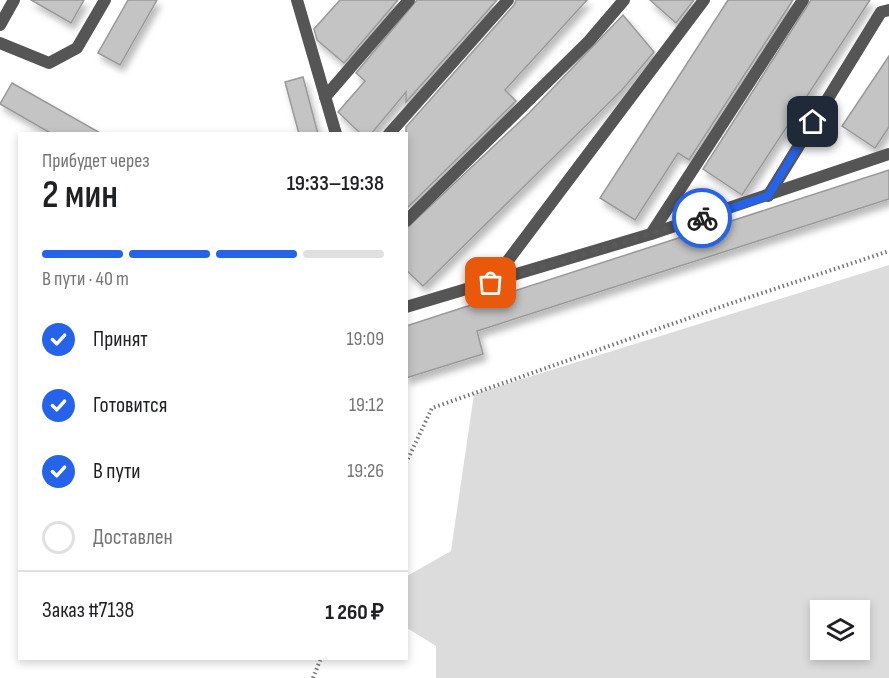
<!DOCTYPE html>
<html lang="ru">
<head>
<meta charset="utf-8">
<style>
	:root { --surface:#fff; --page:#f6f6f6; --text:#202124; --muted:#757577; --line:#e0e0e0; --accent:#2563eb }
	body { margin:0; font-family:"Sofia Sans Condensed",sans-serif; background:var(--page); color:var(--text); height:100vh; display:flex; flex-direction:column; font-size:22px; white-space:nowrap }
	* { box-sizing:border-box; margin:0 }
	p { font-size:20px; color:var(--muted) }
	.icon { flex:none; width:33px; height:33px; fill:none; stroke:currentColor; stroke-width:2; stroke-linecap:round; stroke-linejoin:round }
	.map { position:relative; flex:1; overflow:hidden }
	.details { position:absolute; left:18px; top:132px; width:390px; height:528px; display:flex; flex-direction:column; background:var(--surface); border-radius:0px; box-shadow:0 3px 9px #0003 }
	.details>* { flex:none }
	.fabs { position:absolute; left:810px; top:600px; display:grid; gap:12px }
	.fabs a { display:grid; place-items:center; width:60px; height:60px; border-radius:0px; background:var(--surface); box-shadow:0 3px 9px #0003; font-size:30px }
	.pin { position:absolute; display:grid; place-items:center; width:51px; height:51px; color:#fff; margin:-26px; border-radius:12px; box-shadow:0 3px 9px #0006 }
	.courier { position:absolute; display:grid; place-items:center; width:60px; height:60px; margin:-30px; border:4px solid #2563eb; border-radius:50%; background:#fff; color:#222; box-shadow:0 2px 8px #0007 }
	.summary em { font-style:normal; font-weight:600 }
	.summary div { display:flex; flex-direction:column-reverse }
	.summary { display:flex; align-items:center; justify-content:space-between; height:102px; padding:0 24px }
	h1 { font-size:39px; font-weight:600; line-height:45px }
	.bar { display:grid; grid-template-columns:repeat(4,1fr); gap:9px 6px; align-content:center; height:72px; padding:0 24px }
	.bar i { height:8px; border-radius:4px; background:var(--line) }
	.bar .on { background:var(--accent) }
	.bar p { grid-column:span 4 }
	.line { display:flex; align-items:center; gap:15px; padding:0 24px; border-top:2px solid var(--line) }
	.line div { flex:1 }
	ol { padding:0 24px; list-style:none }
	li { display:flex; align-items:center; gap:18px; height:66px }
	li p { margin-inline-start:auto }
	li .icon { padding:6px; border-radius:50%; background:var(--accent); color:#fff; stroke-width:4 }
	li:last-child { color:var(--muted) }
	li i { width:33px; height:33px; border:3px solid var(--line); border-radius:50% }
	.map>svg:first-child { display:block }
	.green { fill:#dcdcdc; fill-rule:evenodd }
	.building { fill:#c4c4c4; stroke:#999; stroke-width:1.5; filter:url(#shadow) }
	.lines { fill:none; stroke-linecap:round; stroke-linejoin:round }
	.path { stroke:#777; stroke-width:4; stroke-dasharray:1.5 3; stroke-linecap:butt }
	.service { stroke:#555; stroke-width:12 }
	.done { stroke:#595959; stroke-width:6; stroke-dasharray:0 10.8 }
	.route { stroke:#2563eb; stroke-width:8 }
</style>
</head>
<body>
<div class="map">
<svg width="889" height="678" viewBox="0 0 889 678">
	<defs>
		<filter id="shadow"><feDropShadow dx="3.5" dy="6" stdDeviation="3" flood-color="#0004"/></filter>
	</defs>
	<rect width="100%" height="100%" fill="#fff"/>
	<path class="green" d="M 889,265 L 889,678 L 436,678 L 436,646 L 407,628 L 407,576 L 451,551 L 474,394 ZM 820,610 L 860,610 L 860,650 L 820,650 Z"/>
	<g class="building">
		<path d="M 31,0 L 84,0 L 71,23 Z"/>
		<path d="M 128,0 L 157,0 L 120,65 L 98,53 Z"/>
		<path d="M 340,0 L 398,0 L 344,63 L 317,40 L 314,29 Z"/>
		<path d="M 417,0 L 497,0 L 406,102 L 406,92 L 371,134 L 361,134 L 338,112 L 365,81 L 356,73 Z"/>
		<path d="M 516,0 L 587,0 L 505,90 L 516,101 L 406,209 L 406,127 L 514,5 Z"/>
		<path d="M 650,0 L 694,0 L 676,23 Z"/>
		<path d="M 728,0 L 793,0 L 689,160 L 678,153 L 635,220 L 600,198 Z"/>
		<path d="M 811,0 L 870,0 L 742,195 L 703,169 Z"/>
		<path d="M 623,15 L 654,52 L 622,90 L 423,286 L 406,270 L 406,229 L 529,113 Z"/>
		<path d="M 889,56 L 889,127 L 875,148 L 842,126 Z"/>
		<path d="M 303,77 L 318,134 L 299,134 L 285,82 Z"/>
		<path d="M 12,83 L 102,134 L 52,134 L 0,104 Z"/>
		<path d="M 889,170 L 889,199 L 477,331 L 483,354 L 406,378 L 406,326 Z"/>
	</g>
	<g class="lines">
		<g class="path">
			<path d="M 406,463 L 432,408 L 729,304 L 889,251"/>
			<path d="M 313,678 L 321,658"/>
		</g>
		<g class="service">
			<path d="M 297,0 L 336,134"/>
			<path d="M 0,25 L 14,0"/>
			<path d="M 0,43 L 49,63 L 77,48 L 105,0"/>
			<path d="M 325,97 L 409,0"/>
			<path d="M 389,134 L 508,0"/>
			<path d="M 768,196 L 881,12 L 889,10"/>
			<path d="M 406,221 L 589,41 L 624,0"/>
			<path d="M 651,234 L 803,0"/>
			<path d="M 491,283 L 704,0"/>
			<path d="M 406,307 L 651,234 L 889,154"/>
		</g>
	</g>
	<g class="lines">
		<path class="done" d="M 491,283 L 702,218"/>
		<path class="route" d="M 702,218 L 768,196 L 813,122"/>
	</g>
</svg>
<div class="fabs">
<a><svg class="icon" aria-label="layers" viewBox="0 0 24 24"><path d="M12 4l9 5-9 5-9-5zM3 14l9 5 9-5"/></svg></a>
</div>
<div class="pin" style="left:491px;top:283px;background:#ea580c"><svg class="icon" aria-label="bag" viewBox="0 0 24 24"><path d="M5 8h14l-1 12H6zM9 8a3 3 0 0 1 6 0"/></svg></div>
<div class="pin" style="left:813px;top:122px;background:#1f2937"><svg class="icon" aria-label="home" viewBox="0 0 24 24"><path d="M3 11l9-7 9 7M6 9v11h12V9"/></svg></div>
<div class="courier" style="left:702px;top:218px"><svg class="icon" aria-label="bike" viewBox="0 0 24 24"><circle cx="6" cy="16" r="4"/><circle cx="18" cy="16" r="4"/><path d="M6 16l4-8h5l3 8M10 8l3 8H6M13 5h3"/></svg></div>
<section class="details">
<div class="summary"><div><h1>2 мин</h1><p>Прибудет через</p></div><em>19:33–19:38</em></div>
<div class="bar"><i class="on"></i><i class="on"></i><i class="on"></i><i></i><p>В пути · 40 m</p></div>
<ol>
<li><svg class="icon" aria-label="check" viewBox="0 0 24 24"><path d="M5 12l5 5 9-10"/></svg>Принят<p>19:09</p></li>
<li><svg class="icon" aria-label="check" viewBox="0 0 24 24"><path d="M5 12l5 5 9-10"/></svg>Готовится<p>19:12</p></li>
<li><svg class="icon" aria-label="check" viewBox="0 0 24 24"><path d="M5 12l5 5 9-10"/></svg>В пути<p>19:26</p></li>
<li><i></i>Доставлен</li>
</ol>
<div class="line" style="height:78px"><div>Заказ #7138</div><b>1 260 ₽</b></div>
</section>
</div>
</body>
</html>
